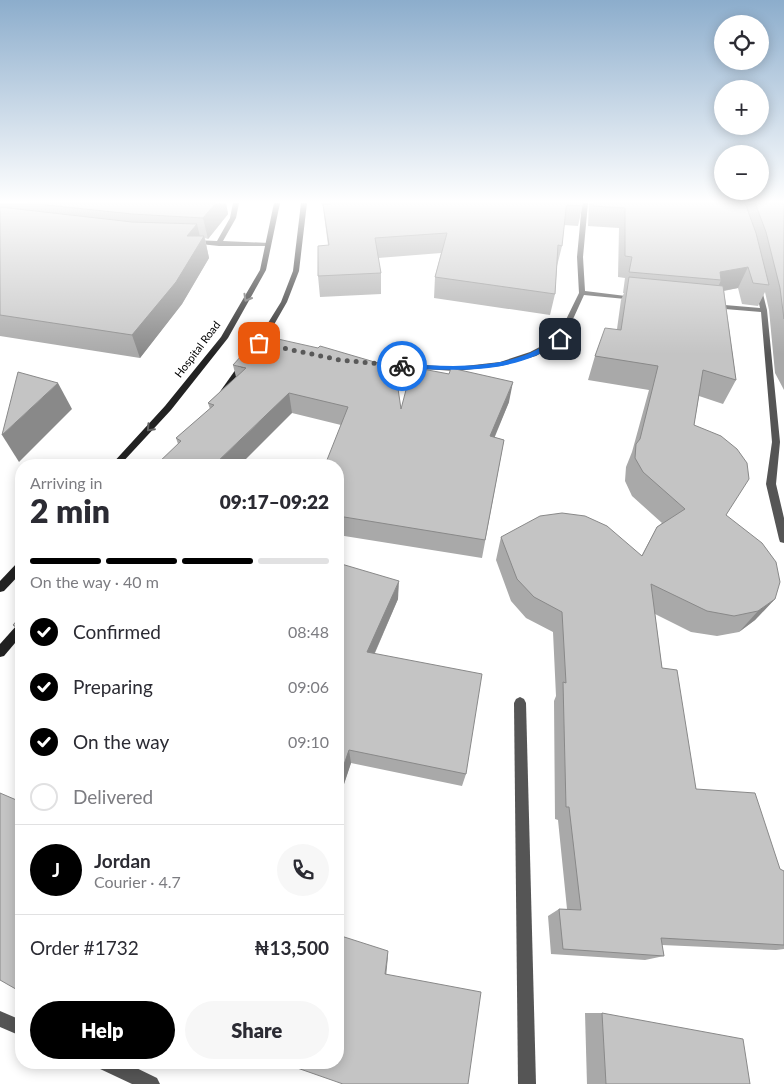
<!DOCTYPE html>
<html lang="en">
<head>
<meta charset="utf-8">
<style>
	:root { --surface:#fff; --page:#f7f7f7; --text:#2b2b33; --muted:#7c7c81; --line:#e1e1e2; --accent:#000 }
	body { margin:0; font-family:Lato,sans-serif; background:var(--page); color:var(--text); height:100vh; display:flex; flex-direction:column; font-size:19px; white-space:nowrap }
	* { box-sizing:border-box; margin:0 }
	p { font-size:16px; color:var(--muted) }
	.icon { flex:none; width:28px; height:28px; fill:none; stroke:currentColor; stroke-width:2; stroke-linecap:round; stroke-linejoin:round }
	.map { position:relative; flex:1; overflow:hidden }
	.side { position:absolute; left:15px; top:459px; width:329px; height:610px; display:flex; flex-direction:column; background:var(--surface); border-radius:20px; box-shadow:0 2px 12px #0003 }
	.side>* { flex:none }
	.controls { position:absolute; left:714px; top:15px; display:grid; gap:10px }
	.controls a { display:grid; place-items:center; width:55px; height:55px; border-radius:50%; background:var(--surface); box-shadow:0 2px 12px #0003; font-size:25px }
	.pin { position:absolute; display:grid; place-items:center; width:42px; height:42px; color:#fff; margin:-21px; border-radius:10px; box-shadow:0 2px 8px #0006 }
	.courier { position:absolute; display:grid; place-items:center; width:50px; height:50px; margin:-25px; border:4px solid #1a73e8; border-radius:50%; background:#fff; color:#222; box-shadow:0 1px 6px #0007 }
	.head em { font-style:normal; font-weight:800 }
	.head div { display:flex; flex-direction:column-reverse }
	.head { display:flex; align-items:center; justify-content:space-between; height:85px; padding:0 15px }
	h1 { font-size:32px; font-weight:800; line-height:38px }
	.bar { display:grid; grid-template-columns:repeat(4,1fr); gap:8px 5px; align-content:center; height:60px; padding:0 15px }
	.bar i { height:6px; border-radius:4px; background:var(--line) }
	.bar .current { background:var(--accent) }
	.bar p { grid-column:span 4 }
	.line { display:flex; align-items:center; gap:12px; padding:0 15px; border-top:1px solid var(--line) }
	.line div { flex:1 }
	.round { display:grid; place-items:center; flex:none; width:52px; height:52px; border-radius:26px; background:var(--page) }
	ol { padding:0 15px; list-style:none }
	li { display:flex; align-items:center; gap:15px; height:55px }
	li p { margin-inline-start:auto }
	li .icon { padding:5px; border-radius:50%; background:var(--accent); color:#fff; stroke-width:4 }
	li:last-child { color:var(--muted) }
	li i { width:28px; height:28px; border:2px solid var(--line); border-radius:50% }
	.button { display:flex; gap:10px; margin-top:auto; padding:10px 15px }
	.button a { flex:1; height:58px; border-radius:30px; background:var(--accent); color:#fff; font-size:20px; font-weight:800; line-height:58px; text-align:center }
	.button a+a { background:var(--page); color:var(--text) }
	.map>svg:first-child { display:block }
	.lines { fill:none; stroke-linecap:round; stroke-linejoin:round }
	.lane { fill:#555; fill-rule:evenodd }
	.street { fill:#555; fill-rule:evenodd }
	.secondary { fill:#222; fill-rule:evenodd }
	.wall { fill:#a9a9a9 }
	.shaded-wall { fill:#898989 }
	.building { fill:#c4c4c4; stroke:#898989 }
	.oneway { stroke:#646464 }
	.route { fill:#1a73e8 }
	.done { stroke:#595959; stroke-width:5; stroke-dasharray:0 9 }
	.labels { text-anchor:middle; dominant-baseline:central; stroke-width:4; stroke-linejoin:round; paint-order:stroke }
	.far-street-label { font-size:11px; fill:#000; stroke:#fff }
</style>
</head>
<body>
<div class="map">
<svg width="784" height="1084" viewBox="0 0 784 1084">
	<rect width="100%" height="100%" fill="#fff"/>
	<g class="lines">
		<path class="lane" d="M 233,203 L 239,203 L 236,218 L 223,241 L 269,243 L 271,244 L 271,246 L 219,246 L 191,243 L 191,241 L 193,240 L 217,241 L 230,218 Z"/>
		<g class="street">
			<path d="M 582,203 L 588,203 L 583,257 L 585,291 L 634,297 L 636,298 L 636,300 L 584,295 L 563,341 L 536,356 L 501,366 L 456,371 L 373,366 L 372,364 L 376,362 L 456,367 L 500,362 L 530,352 L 557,338 L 579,293 L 577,257 Z"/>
			<path d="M 758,284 L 761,286 L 767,310 L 780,442 L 776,484 L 784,518 L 784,543 L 780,542 L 779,539 L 766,484 L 772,442 L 761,312 L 713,308 L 710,306 L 713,304 L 760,308 L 755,286 Z"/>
			<path d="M 520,697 L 524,699 L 526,703 L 536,1084 L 518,1084 L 514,703 L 516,699 Z"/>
			<path d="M 0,1011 L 21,1020 L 21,1036 L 0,1027 Z"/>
			<path d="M 96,1062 L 124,1062 L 157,1078 L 160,1084 L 132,1084 L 98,1068 Z"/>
		</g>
		<g class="secondary">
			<path d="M 274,203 L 280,203 L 266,270 L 228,338 L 171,410 L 120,465 L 111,465 L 165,406 L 221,337 L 260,270 Z"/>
			<path d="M 301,203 L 307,203 L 299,271 L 287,302 L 260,349 L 254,349 L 253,347 L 281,302 L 293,271 Z"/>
			<path d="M 241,362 L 247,362 L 248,364 L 226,395 L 220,395 L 219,393 Z"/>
			<path d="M 21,562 L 21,573 L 4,591 L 0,592 L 0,581 L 17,563 Z"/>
			<path d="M 21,623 L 21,636 L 4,656 L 0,657 L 0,644 L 17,625 Z"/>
		</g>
	</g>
	<g class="wall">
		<path d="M 0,203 L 226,203 L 228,214 L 208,239 L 205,238 L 209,258 L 182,304 L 140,358 L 0,336 Z"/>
		<path d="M 321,203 L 583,203 L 578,226 L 564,225 L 562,246 L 557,266 L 555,294 L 550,315 L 434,298 L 435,277 L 441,253 L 378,258 L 381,273 L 381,294 L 320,297 L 318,276 L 328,245 L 323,207 Z"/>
		<path d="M 589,203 L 784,203 L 784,390 L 775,373 L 769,310 L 765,292 L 758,306 L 742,304 L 738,288 L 724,291 L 736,380 L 723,404 L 699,396 L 694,425 L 726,515 L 775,599 L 755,620 L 739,632 L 717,636 L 691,632 L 655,614 L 662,668 L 696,789 L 784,945 L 784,949 L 776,950 L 662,945 L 664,956 L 645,960 L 551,954 L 548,916 L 559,909 L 567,909 L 558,820 L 555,819 L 554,701 L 556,696 L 553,632 L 526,618 L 511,601 L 496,560 L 501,537 L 642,555 L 657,527 L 662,523 L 632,496 L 625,481 L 626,467 L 632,452 L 649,390 L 588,380 L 595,356 L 617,329 L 621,300 L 624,293 L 623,293 L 625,278 L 618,277 L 619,228 L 588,226 Z"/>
		<path d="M 233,365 L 401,409 L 509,402 L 494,437 L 504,440 L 482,558 L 338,535 L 338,465 L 341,425 L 292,413 L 178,444 L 176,438 L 210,409 L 208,403 L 236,377 Z"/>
		<path d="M 338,563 L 398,599 L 375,653 L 466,774 L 462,786 L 351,763 L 338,802 Z"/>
		<path d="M 21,616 L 21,634 L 13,625 Z"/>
		<path d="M 585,1013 L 602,1013 L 750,1084 L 587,1084 Z"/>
	</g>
	<g class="shaded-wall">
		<path d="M 206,203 L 226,203 L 228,214 L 208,239 L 203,218 Z"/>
		<path d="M 197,224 L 201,241 L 204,236 L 209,258 L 182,304 L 140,358 L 132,335 L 187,236 Z"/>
		<path d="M 748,267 L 738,288 L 716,292 L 721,280 L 720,272 Z"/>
		<path d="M 513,382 L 509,402 L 487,456 L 490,436 Z"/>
		<path d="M 58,383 L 72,409 L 19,462 L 2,435 Z"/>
		<path d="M 289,393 L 292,413 L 240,465 L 216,465 L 216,463 Z"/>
		<path d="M 399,581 L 398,599 L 368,668 L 367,652 Z"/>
		<path d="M 775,599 L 755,620 L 739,632 L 758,611 Z"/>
		<path d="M 349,750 L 351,763 L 338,802 L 338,782 Z"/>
		<path d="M 388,951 L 388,956 L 386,977 L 385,974 Z"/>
	</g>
	<g class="building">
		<path d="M 28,203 L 216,203 L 203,218 L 132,214 Z"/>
		<path d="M 330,203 L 583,203 L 583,206 L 567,205 L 566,209 L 562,246 L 558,245 L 555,294 L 435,277 L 447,233 L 375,238 L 381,273 L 318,276 L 318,246 L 329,245 L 323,204 L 331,204 Z"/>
		<path d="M 593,203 L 745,203 L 756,233 L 769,285 L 753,283 L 748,267 L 720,272 L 721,280 L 629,272 L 632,257 L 625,256 L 625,208 L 593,206 Z"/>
		<path d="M 755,203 L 784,203 L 784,319 L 780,288 L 766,232 Z"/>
		<path d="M 0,207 L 132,222 L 197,224 L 187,236 L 204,236 L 176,282 L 132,335 L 0,315 Z"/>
		<path d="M 629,277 L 723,286 L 736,380 L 703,370 L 694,425 L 721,436 L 737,449 L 747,463 L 749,479 L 726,515 L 762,543 L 776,562 L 780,582 L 775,599 L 758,611 L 734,616 L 707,611 L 651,584 L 662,668 L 677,670 L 696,789 L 755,793 L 780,869 L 784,871 L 784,945 L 661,938 L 664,956 L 563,949 L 559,909 L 581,910 L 569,807 L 566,807 L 563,682 L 566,683 L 562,612 L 534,597 L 517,579 L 501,537 L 540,516 L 562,513 L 585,516 L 607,526 L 642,556 L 657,527 L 685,509 L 643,472 L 635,458 L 636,444 L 640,439 L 658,366 L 595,356 L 605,328 L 621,330 Z"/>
		<path d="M 260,335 L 318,348 L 320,346 L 395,368 L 401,409 L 412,367 L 449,374 L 451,368 L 513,382 L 490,436 L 504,440 L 485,540 L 338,516 L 338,465 L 325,465 L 348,407 L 289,393 L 216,463 L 222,465 L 156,465 L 181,441 L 176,438 L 214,405 L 208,403 L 246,368 L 233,365 Z"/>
		<path d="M 18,372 L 58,383 L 2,435 Z"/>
		<path d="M 338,563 L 399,581 L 367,652 L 482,674 L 466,774 L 349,750 L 338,782 L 338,639 L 340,634 L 338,633 Z"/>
		<path d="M 21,616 L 21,630 L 13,625 Z"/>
		<path d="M 0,793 L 21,802 L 21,992 L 0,980 Z"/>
		<path d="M 338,935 L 388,951 L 385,974 L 481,992 L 468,1084 L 343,1084 L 283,1063 L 338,1062 Z"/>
		<path d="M 602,1013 L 743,1039 L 750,1084 L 606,1084 Z"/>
	</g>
	<defs><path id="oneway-chevron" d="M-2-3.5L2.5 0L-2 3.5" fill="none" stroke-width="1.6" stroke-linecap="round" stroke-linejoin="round" transform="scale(1.25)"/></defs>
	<g class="oneway">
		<use href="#oneway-chevron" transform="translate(247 298) rotate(120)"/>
		<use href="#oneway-chevron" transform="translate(150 428) rotate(133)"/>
	</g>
	<linearGradient id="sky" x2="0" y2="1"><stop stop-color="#8cadcc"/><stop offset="0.57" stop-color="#fff"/><stop offset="1" stop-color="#fff" stop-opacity="0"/></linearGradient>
	<rect width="784" height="354" fill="url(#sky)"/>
	<path class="route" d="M 558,337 L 563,339 C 520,375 455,371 402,368 L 399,366 L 402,364 C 445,366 490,370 530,353 C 540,349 549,342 558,337 Z"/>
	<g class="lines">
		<path class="done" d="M 259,343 L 340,360 L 402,366"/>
	</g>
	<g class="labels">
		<g class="far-street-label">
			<text transform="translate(197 349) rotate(-53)">Hospital Road</text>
		</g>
	</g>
</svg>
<div class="controls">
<a><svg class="icon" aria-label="locate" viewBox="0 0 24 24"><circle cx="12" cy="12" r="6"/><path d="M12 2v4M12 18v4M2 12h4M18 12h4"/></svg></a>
<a>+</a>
<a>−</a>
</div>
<div class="pin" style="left:259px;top:343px;background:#ea580c"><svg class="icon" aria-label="bag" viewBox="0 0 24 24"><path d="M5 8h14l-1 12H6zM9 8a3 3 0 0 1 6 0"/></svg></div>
<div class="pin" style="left:560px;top:339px;background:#1f2937"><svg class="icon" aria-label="home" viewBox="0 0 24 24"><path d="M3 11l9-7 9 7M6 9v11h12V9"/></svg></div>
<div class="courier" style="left:402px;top:366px"><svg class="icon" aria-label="bike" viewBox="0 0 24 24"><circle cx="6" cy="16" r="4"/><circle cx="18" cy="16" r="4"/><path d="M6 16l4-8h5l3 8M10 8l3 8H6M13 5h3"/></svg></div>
<section class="side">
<div class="head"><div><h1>2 min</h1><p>Arriving in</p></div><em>09:17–09:22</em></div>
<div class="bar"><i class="current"></i><i class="current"></i><i class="current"></i><i></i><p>On the way · 40 m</p></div>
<ol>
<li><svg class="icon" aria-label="check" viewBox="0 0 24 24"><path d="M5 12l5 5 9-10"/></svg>Confirmed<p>08:48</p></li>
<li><svg class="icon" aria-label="check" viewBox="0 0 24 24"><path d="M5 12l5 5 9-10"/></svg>Preparing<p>09:06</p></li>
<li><svg class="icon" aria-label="check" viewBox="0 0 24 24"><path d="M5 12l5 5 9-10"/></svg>On the way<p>09:10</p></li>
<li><i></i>Delivered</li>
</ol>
<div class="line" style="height:90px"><b class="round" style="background:var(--accent);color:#fff">J</b><div><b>Jordan</b><p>Courier · 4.7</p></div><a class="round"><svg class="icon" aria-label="phone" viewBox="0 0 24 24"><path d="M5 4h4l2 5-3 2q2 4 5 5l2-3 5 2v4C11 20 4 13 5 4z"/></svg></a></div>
<div class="line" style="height:65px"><div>Order #1732</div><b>₦13,500</b></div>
<div class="button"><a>Help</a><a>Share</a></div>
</section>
</div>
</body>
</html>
